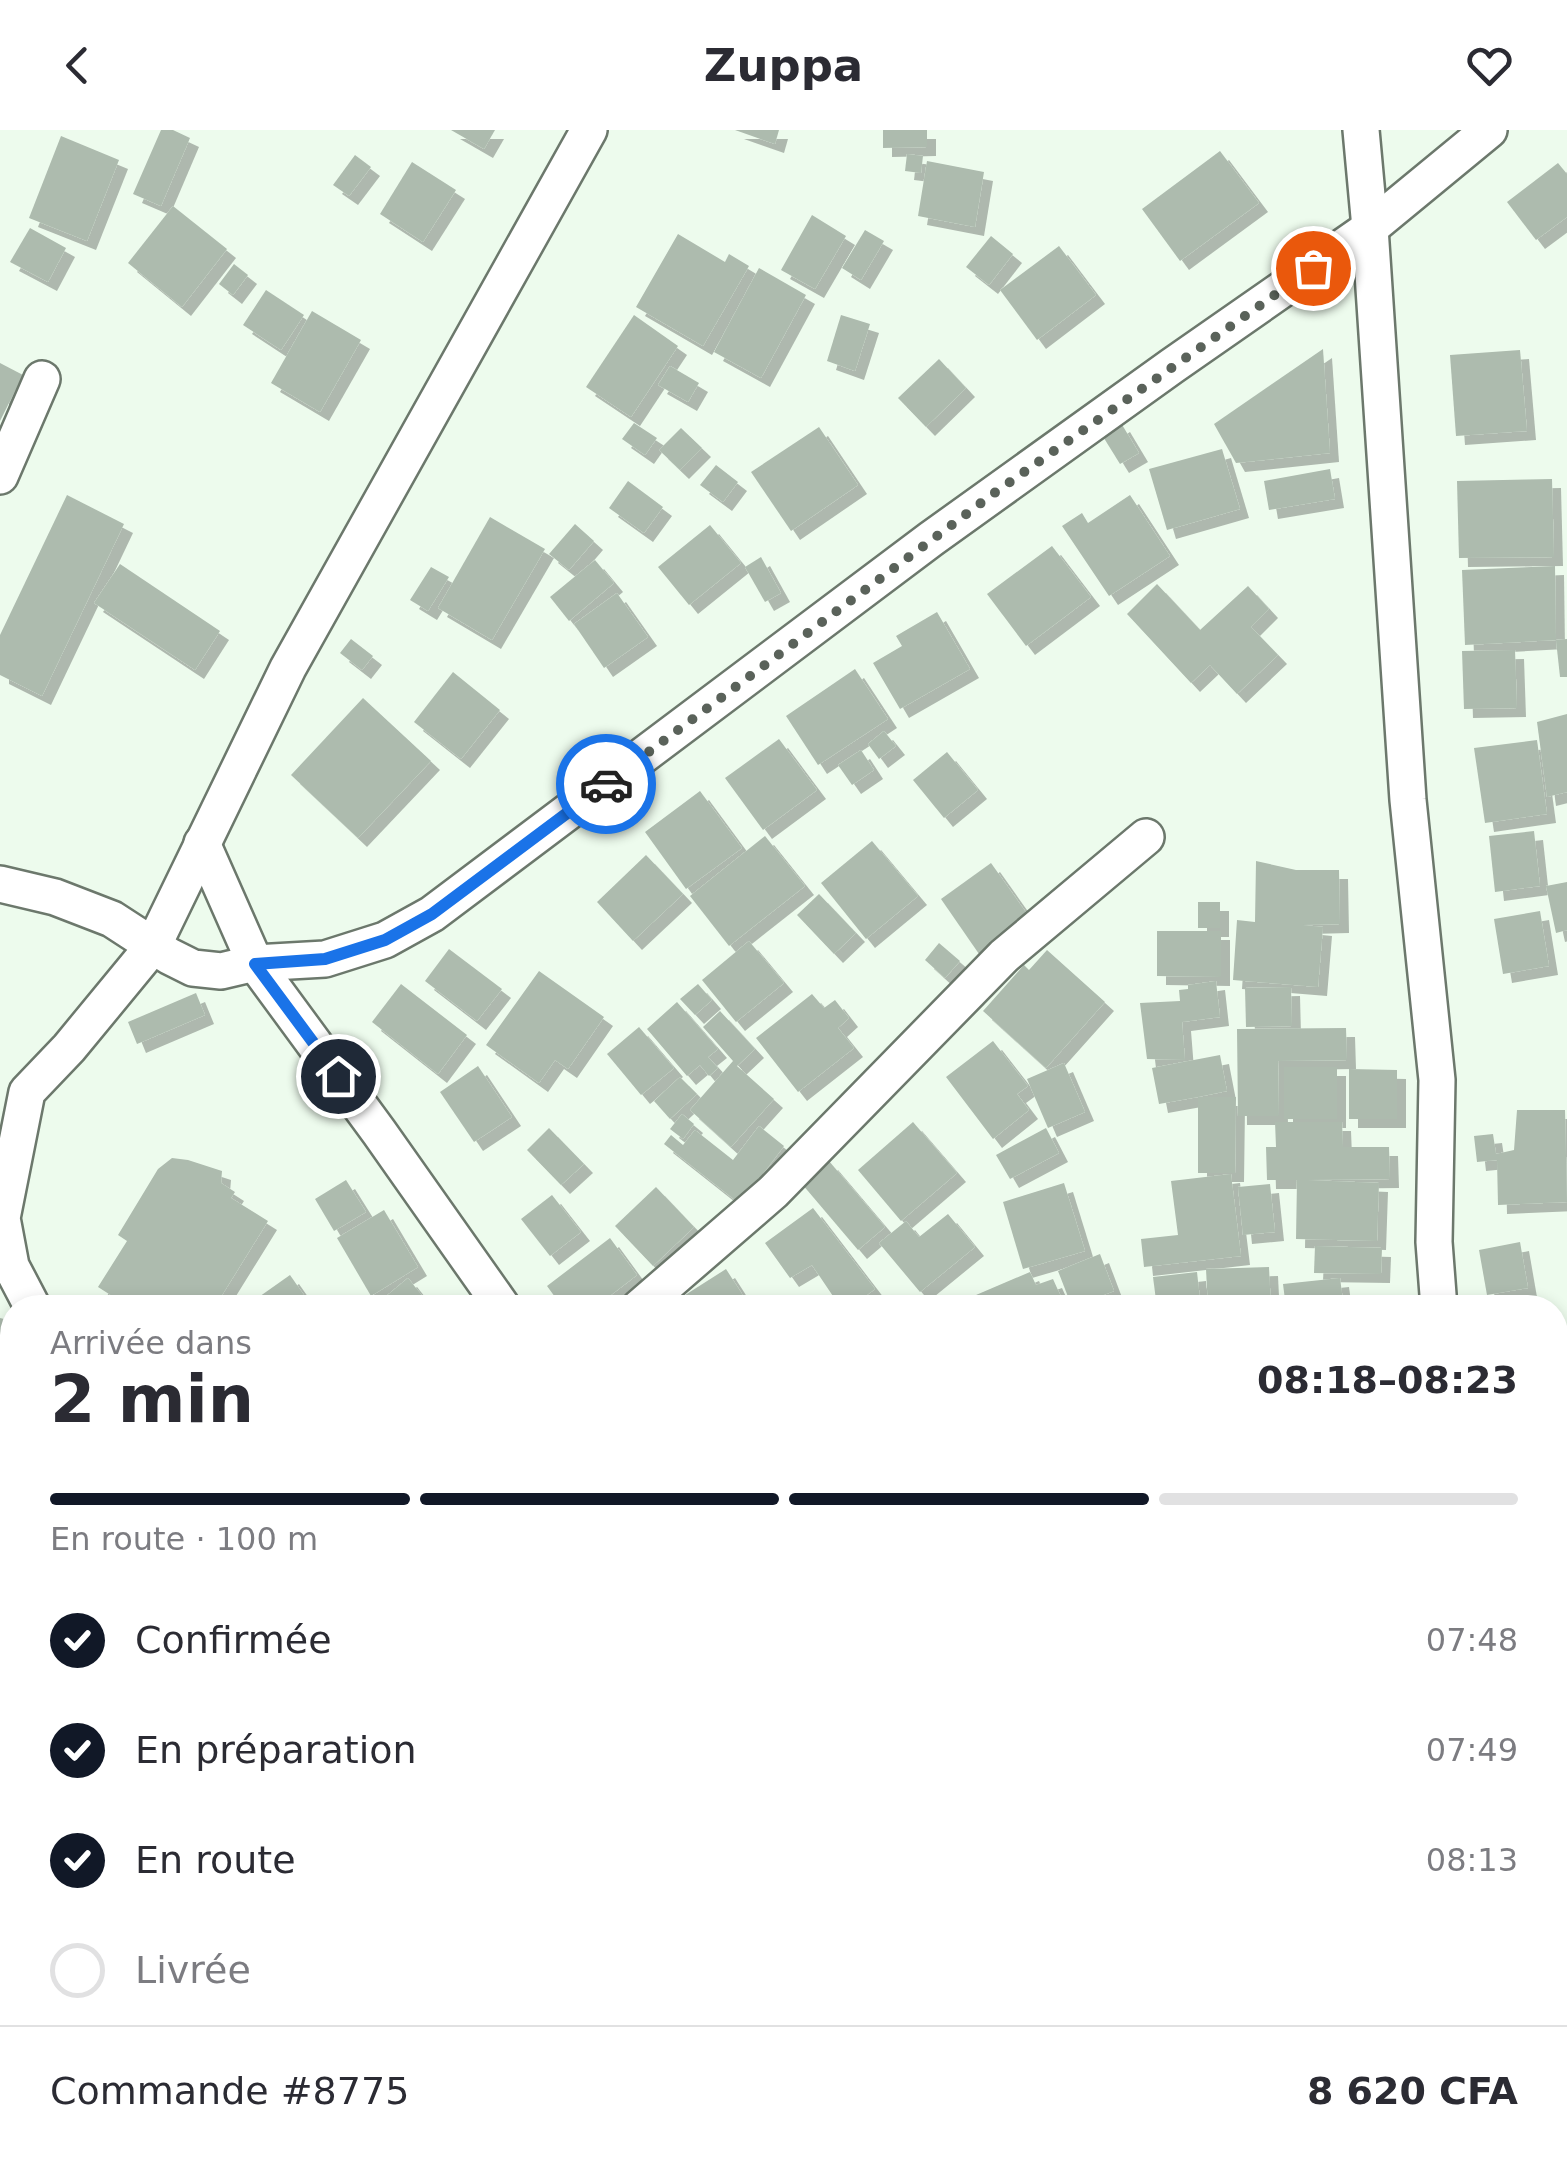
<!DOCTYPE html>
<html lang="fr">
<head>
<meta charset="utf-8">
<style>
	:root { --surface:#fff; --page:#f2f2f3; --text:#2b2b33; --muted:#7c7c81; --line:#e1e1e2; --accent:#111827 }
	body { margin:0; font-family:"DejaVu Sans",sans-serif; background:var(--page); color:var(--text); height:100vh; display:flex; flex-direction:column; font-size:38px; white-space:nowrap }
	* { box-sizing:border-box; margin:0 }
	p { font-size:32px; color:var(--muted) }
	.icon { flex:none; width:55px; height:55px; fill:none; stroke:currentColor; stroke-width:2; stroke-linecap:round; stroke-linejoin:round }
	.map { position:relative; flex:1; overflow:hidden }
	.sheet { position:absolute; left:0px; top:1165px; width:1568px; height:882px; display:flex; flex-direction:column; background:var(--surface); border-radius:40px 40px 0 0; box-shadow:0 5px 15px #0003 }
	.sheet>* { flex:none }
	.pin { position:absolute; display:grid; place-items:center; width:85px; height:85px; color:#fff; margin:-42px; border:5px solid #fff; border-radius:50%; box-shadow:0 2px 10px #0007 }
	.courier { position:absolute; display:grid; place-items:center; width:100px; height:100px; margin:-50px; border:8px solid #1a73e8; border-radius:50%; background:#fff; color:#222; box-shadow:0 2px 12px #0007 }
	.summary em { font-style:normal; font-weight:700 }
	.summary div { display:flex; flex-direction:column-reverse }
	.summary { display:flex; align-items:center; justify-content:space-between; height:170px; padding:0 50px }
	h1 { font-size:65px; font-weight:700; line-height:75px }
	.bar { display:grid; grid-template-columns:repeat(4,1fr); gap:15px 10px; align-content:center; height:120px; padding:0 50px }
	.bar i { height:12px; border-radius:8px; background:var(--line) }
	.bar .active { background:var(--accent) }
	.bar p { grid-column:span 4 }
	.line { display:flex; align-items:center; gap:25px; padding:0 50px; border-top:2px solid var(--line) }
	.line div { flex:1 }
	ol { padding:0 50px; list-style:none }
	li { display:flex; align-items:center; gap:30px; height:110px }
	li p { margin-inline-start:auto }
	li .icon { padding:10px; border-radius:50%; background:var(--accent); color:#fff; stroke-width:4 }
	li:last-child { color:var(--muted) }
	li i { width:55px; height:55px; border:5px solid var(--line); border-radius:50% }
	header { display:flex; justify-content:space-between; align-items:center; height:130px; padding:0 50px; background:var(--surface); font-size:45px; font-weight:700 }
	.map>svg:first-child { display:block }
	.green { fill:#fadbe5 }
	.building { fill:#adbbae; filter:url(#shadow) }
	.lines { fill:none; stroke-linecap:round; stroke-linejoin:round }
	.street-casing { stroke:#6c786c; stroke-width:40 }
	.path { stroke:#889288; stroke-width:6; stroke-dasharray:8 5; stroke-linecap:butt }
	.street { stroke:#fff; stroke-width:35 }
	.done { stroke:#5a625a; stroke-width:10; stroke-dasharray:0 18 }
	.route { stroke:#1a73e8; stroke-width:12 }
</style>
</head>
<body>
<header><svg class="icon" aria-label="back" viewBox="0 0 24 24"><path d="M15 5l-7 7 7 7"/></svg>Zuppa<svg class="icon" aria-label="heart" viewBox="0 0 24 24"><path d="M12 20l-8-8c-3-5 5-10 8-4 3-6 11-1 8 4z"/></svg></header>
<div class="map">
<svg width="1567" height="2047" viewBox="0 0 1567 2047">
	<defs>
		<filter id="shadow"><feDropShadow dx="9" dy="9" stdDeviation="0" flood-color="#0004"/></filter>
	</defs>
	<rect width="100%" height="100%" fill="#edfbed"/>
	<path class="green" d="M 0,1508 L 12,1517 L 12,1947 L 0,1964 Z"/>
	<g class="building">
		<path d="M 161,0 L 173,0 L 190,8 L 161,76 L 133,64 Z"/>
		<path d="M 451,0 L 495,0 L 484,19 Z"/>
		<path d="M 735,0 L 779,0 L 775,14 Z"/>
		<path d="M 883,0 L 927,0 L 927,17 L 883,18 Z"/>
		<path d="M 61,6 L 119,30 L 87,111 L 29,88 Z"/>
		<path d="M 1220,21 L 1259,73 L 1180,131 L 1142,79 Z"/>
		<path d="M 907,24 L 923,26 L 921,43 L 905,41 Z"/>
		<path d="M 355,25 L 371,37 L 349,66 L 333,55 Z"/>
		<path d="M 927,31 L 984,42 L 975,97 L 918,86 Z"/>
		<path d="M 412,32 L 456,60 L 423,112 L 380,84 Z"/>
		<path d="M 1558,33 L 1567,44 L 1567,87 L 1536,110 L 1507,72 Z"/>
		<path d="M 173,76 L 227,119 L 182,177 L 128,133 Z"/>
		<path d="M 812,85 L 846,106 L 815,159 L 781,140 Z"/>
		<path d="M 30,98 L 66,118 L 48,152 L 10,132 Z"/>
		<path d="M 865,100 L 884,111 L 861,150 L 842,138 Z"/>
		<path d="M 678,104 L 725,132 L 729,124 L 749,136 L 703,216 L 636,177 Z"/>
		<path d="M 991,106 L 1013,124 L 989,155 L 966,137 Z"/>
		<path d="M 1059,116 L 1096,165 L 1037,210 L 1000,160 Z"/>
		<path d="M 234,134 L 248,145 L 233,165 L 219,154 Z"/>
		<path d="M 759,138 L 806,165 L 761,248 L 714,222 Z"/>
		<path d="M 266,160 L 304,185 L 281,220 L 243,195 Z"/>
		<path d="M 312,181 L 361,210 L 320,282 L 271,253 Z"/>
		<path d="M 634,185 L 678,216 L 631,287 L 586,257 Z"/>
		<path d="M 841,185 L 870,194 L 855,241 L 827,231 Z"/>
		<path d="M 1323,219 L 1330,323 L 1236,333 L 1214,294 Z"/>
		<path d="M 1520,220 L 1527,301 L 1456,306 L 1450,225 Z"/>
		<path d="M 939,229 L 966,258 L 926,297 L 898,268 Z"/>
		<path d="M 0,233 L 23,245 L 0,291 Z"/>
		<path d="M 670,236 L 699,253 L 688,272 L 658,255 Z"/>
		<path d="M 634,293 L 657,308 L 645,325 L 622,309 Z"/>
		<path d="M 1121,293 L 1139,323 L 1120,334 L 1102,305 Z"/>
		<path d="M 819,297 L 858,355 L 791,401 L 751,342 Z"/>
		<path d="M 681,298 L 702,318 L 680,340 L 659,320 Z"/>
		<path d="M 1222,319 L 1240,379 L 1167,400 L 1149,339 Z"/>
		<path d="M 716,335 L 738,352 L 723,372 L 700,355 Z"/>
		<path d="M 1330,339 L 1335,369 L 1269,380 L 1264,351 Z"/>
		<path d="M 1552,349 L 1554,427 L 1459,428 L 1457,351 Z"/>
		<path d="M 628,351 L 663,377 L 644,403 L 609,378 Z"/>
		<path d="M 67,365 L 124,394 L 42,566 L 0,545 L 0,505 Z"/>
		<path d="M 1130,365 L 1170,426 L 1109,466 L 1062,396 L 1082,383 L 1088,393 Z"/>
		<path d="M 490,387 L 545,419 L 492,510 L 438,478 Z"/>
		<path d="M 575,394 L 594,411 L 569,440 L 549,424 Z"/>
		<path d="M 710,395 L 741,433 L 689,475 L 658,437 Z"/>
		<path d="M 1052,416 L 1091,467 L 1026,516 L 987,464 Z"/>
		<path d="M 761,427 L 781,463 L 765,472 L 745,437 Z"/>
		<path d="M 595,430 L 614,453 L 569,491 L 550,467 Z"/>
		<path d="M 120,434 L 220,501 L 195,540 L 94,473 Z"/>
		<path d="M 1555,436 L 1556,510 L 1465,515 L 1462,440 Z"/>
		<path d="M 431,437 L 449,447 L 428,481 L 410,470 Z"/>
		<path d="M 1157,454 L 1200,500 L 1248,456 L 1269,479 L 1251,497 L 1278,525 L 1237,564 L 1210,535 L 1191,553 L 1127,484 Z"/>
		<path d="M 617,463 L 648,507 L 604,538 L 574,494 Z"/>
		<path d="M 937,482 L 970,539 L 900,579 L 873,533 L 902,516 L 896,506 Z"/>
		<path d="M 351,509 L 373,526 L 362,540 L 340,523 Z"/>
		<path d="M 1567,509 L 1567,547 L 1560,547 L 1556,510 Z"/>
		<path d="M 1515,520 L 1517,578 L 1464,579 L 1462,521 Z"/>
		<path d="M 855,539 L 888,589 L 818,635 L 786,586 Z"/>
		<path d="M 453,542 L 500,580 L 461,629 L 414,592 Z"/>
		<path d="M 363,568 L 431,631 L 358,708 L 291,645 Z"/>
		<path d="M 1567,584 L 1567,662 L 1547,667 L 1537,592 Z"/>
		<path d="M 884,601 L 896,616 L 879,629 L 868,614 Z"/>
		<path d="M 779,609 L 817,660 L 763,700 L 725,648 Z"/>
		<path d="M 1537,610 L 1547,684 L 1485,693 L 1474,618 Z"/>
		<path d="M 861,620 L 874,640 L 852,655 L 838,635 Z"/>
		<path d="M 947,622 L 978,660 L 944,688 L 913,650 Z"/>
		<path d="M 700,661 L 742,718 L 686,759 L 645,702 Z"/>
		<path d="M 1534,701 L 1540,756 L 1495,762 L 1489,706 Z"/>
		<path d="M 765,706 L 805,756 L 729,816 L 690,766 Z"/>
		<path d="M 872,711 L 918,766 L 866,809 L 821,753 Z"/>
		<path d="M 646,725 L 683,764 L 633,811 L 597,772 Z"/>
		<path d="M 1256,731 L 1296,740 L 1339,740 L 1340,794 L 1303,795 L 1323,797 L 1318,857 L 1233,850 L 1237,790 L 1255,792 Z"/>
		<path d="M 991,733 L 1030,788 L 979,824 L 941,769 Z"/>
		<path d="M 1567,752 L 1567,800 L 1556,803 L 1546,756 Z"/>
		<path d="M 819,764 L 856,803 L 834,824 L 797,785 Z"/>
		<rect x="1198" y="772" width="22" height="26"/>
		<path d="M 1540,781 L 1549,836 L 1503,844 L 1494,789 Z"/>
		<path d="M 1157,801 L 1221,801 L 1221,847 L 1157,846 Z"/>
		<path d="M 749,811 L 784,853 L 736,892 L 702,850 Z"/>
		<path d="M 939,813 L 960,831 L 945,848 L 925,830 Z"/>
		<path d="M 449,819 L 502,859 L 477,891 L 425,851 Z"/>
		<path d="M 1047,820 L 1105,872 L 1046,938 L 983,881 L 1024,835 L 1029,840 Z"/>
		<path d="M 539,841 L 604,887 L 568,939 L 555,930 L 539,953 L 486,915 Z"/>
		<path d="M 1216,851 L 1220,887 L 1182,892 L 1185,930 L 1147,929 L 1140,873 L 1180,871 L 1179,860 L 1188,859 L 1188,855 Z"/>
		<path d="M 401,854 L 467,905 L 438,944 L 372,892 Z"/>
		<path d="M 698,854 L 712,870 L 695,885 L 680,869 Z"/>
		<path d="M 1291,857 L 1292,896 L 1246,897 L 1245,858 Z"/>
		<path d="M 196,863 L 205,885 L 137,914 L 128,892 Z"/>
		<path d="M 812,864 L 824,878 L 835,870 L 849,888 L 838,898 L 854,918 L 798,962 L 756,908 Z"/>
		<path d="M 677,872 L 718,919 L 708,927 L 718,938 L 709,946 L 700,935 L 687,946 L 647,899 Z"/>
		<path d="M 720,881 L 755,919 L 737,936 L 774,969 L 731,1017 L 690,980 L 733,931 L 703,897 Z"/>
		<path d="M 639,897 L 674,938 L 641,965 L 607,924 Z"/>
		<path d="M 1346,898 L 1347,930 L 1278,931 L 1279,986 L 1238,986 L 1237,899 Z"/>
		<path d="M 993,911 L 1028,956 L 1017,964 L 1029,980 L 993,1009 L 946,947 Z"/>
		<path d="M 1220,925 L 1227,961 L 1198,967 L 1236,967 L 1235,1043 L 1198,1043 L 1198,967 L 1159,974 L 1152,938 Z"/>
		<path d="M 1064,933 L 1085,982 L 1048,998 L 1027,949 Z"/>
		<path d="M 478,936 L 512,987 L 474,1012 L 440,962 Z"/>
		<rect x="1284" y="937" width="53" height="52"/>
		<path d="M 1349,939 L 1397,940 L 1397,989 L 1349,989 Z"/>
		<path d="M 680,947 L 697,964 L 670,989 L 654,971 Z"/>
		<path d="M 1517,980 L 1565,980 L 1567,1072 L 1498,1075 L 1497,1030 L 1477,1032 L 1474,1006 L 1493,1004 L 1496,1024 L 1514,1020 Z"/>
		<path d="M 682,984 L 694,994 L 683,1009 L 670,999 Z"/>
		<path d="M 913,992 L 957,1043 L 901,1091 L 858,1040 Z"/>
		<path d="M 1275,992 L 1342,992 L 1343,1017 L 1389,1017 L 1390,1049 L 1308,1050 L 1379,1053 L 1377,1111 L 1296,1109 L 1297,1050 L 1267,1050 L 1266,1017 L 1276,1017 Z"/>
		<path d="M 759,996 L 784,1016 L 740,1074 L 664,1014 L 671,1005 L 683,1015 L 695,1000 L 733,1030 Z"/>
		<path d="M 549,998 L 584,1034 L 561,1055 L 527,1020 Z"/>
		<path d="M 1046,998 L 1059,1023 L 1010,1049 L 996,1025 Z"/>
		<path d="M 172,1028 L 188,1030 L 222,1041 L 221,1053 L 235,1062 L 231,1068 L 268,1091 L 214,1178 L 131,1178 L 98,1157 L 127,1111 L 118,1105 L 158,1039 Z"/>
		<path d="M 829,1031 L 885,1097 L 858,1120 L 802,1054 Z"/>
		<path d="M 1231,1044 L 1241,1126 L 1144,1137 L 1141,1109 L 1178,1105 L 1171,1051 Z"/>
		<path d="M 346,1050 L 366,1082 L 334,1101 L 315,1069 Z"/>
		<path d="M 1064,1053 L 1085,1121 L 1023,1139 L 1003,1072 Z"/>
		<path d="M 1270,1054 L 1275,1102 L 1243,1105 L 1238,1057 Z"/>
		<path d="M 656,1057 L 694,1097 L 653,1136 L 615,1096 Z"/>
		<path d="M 552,1065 L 581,1102 L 550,1126 L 521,1089 Z"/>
		<path d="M 813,1078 L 875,1159 L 849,1178 L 841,1178 L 812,1135 L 790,1148 L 765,1113 Z"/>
		<path d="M 384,1080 L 418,1137 L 371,1166 L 337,1108 Z"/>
		<path d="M 948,1084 L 975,1117 L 920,1162 L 879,1113 L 906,1091 L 919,1107 Z"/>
		<path d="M 610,1108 L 637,1145 L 594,1178 L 591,1178 L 583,1166 L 568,1178 L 563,1178 L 547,1156 Z"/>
		<path d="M 1520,1112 L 1528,1158 L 1487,1165 L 1479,1120 Z"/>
		<path d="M 1315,1116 L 1382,1118 L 1381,1144 L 1314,1143 Z"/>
		<path d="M 1100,1124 L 1114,1161 L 1072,1177 L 1058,1141 Z"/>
		<path d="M 1269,1137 L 1271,1178 L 1208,1178 L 1206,1139 Z"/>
		<path d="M 726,1139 L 751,1178 L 674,1178 L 671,1174 Z"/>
		<path d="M 1030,1142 L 1036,1155 L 1053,1149 L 1066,1178 L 982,1178 L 976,1165 Z"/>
		<path d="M 1197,1142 L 1201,1178 L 1157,1178 L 1153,1147 Z"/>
		<path d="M 290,1145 L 313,1178 L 262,1178 L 256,1169 Z"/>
		<path d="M 408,1148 L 432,1178 L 372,1178 Z"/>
		<path d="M 1340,1148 L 1344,1178 L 1286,1178 L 1283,1154 Z"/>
		<path d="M 0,1188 L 12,1191 L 12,1268 L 6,1270 L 0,1270 Z"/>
		<path d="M 1567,1201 L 1567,1276 L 1555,1277 L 1555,1202 Z"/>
		<path d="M 1555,1405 L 1567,1405 L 1567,1472 L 1555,1473 Z"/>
		<path d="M 1555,1479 L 1564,1479 L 1561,1539 L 1555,1539 Z"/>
		<path d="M 1555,1564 L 1562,1564 L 1564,1618 L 1555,1618 Z"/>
		<rect x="1555" y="1627" width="12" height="49"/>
		<rect x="1555" y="1731" width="12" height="58"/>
		<path d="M 857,2035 L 901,2035 L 876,2047 L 862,2047 Z"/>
		<path d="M 1390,2035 L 1428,2035 L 1431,2047 L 1393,2047 Z"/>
	</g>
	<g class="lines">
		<defs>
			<g id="street">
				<path d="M 1361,0 L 1370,98 L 1408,670 L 1437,950 L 1434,1112 L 1439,1178"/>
				<path d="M 0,346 L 42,249"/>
				<path d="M 202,713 L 255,833 L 379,1002 L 503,1178"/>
				<path d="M 0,754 L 55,767 L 112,789 L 169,826 L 193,838 L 221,841 L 255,833 L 325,829 L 385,810 L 432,784 L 931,409 L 1172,236 L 1370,98 L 1489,0"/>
				<path d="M 33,1178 L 11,1136 L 2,1088 L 27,962 L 69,918 L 153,816 L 288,538 L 589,0"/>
				<path d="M 639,1178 L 773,1062 L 1004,826 L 1146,707"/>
				<path d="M 1101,2035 L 1113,2047"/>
				<path d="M 1476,2035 L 1476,2047"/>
			</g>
		</defs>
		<use href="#street" class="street-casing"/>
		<path class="path" d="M 746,2047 L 776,2035"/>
		<use href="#street" class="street"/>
	</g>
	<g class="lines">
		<path class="done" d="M 606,654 L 993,364 L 1313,138"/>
		<path class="route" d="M 338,946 L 255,834 L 325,829 L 385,810 L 432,784 L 606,654"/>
	</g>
</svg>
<div class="pin" style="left:1313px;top:138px;background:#ea580c"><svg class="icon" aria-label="bag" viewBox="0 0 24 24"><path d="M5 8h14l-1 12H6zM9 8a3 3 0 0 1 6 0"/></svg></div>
<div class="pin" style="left:338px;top:946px;background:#1f2937"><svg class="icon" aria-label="home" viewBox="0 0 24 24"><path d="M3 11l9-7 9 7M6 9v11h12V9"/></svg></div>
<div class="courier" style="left:606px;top:654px"><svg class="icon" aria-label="car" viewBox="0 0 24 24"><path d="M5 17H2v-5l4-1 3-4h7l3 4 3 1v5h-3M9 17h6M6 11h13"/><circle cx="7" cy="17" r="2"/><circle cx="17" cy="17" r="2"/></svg></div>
<section class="sheet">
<div class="summary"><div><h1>2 min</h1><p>Arrivée dans</p></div><em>08:18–08:23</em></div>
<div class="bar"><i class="active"></i><i class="active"></i><i class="active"></i><i></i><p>En route · 100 m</p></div>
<ol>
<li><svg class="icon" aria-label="check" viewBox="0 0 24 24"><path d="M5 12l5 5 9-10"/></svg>Confirmée<p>07:48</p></li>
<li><svg class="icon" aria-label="check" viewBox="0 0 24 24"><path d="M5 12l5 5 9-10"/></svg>En préparation<p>07:49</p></li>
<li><svg class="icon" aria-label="check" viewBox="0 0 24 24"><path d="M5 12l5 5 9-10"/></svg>En route<p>08:13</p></li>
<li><i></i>Livrée</li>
</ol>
<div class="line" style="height:130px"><div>Commande #8775</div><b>8 620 CFA</b></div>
</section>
</div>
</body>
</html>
